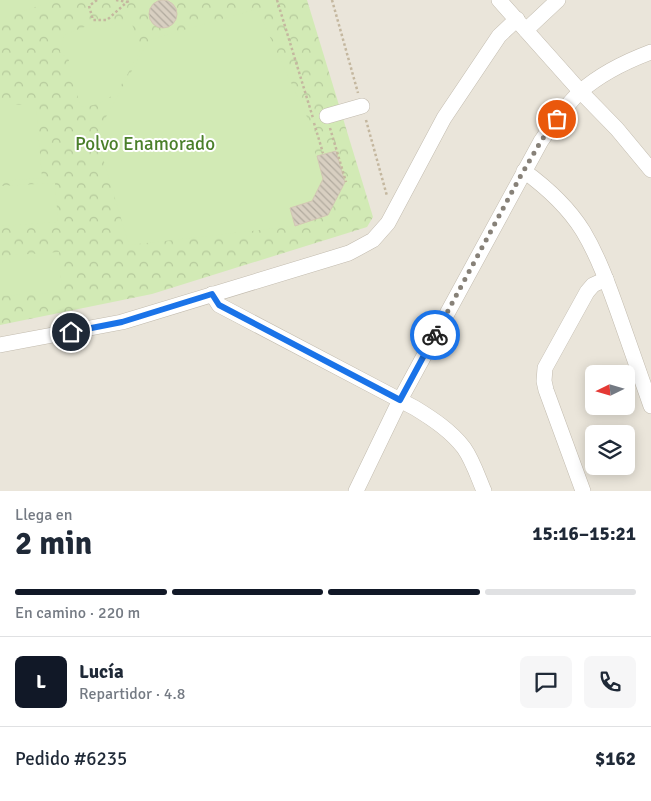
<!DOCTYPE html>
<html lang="es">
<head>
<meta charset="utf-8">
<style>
	:root { --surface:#fff; --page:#f6f6f7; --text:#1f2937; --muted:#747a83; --line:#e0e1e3; --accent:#111827 }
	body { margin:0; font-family:Signika,sans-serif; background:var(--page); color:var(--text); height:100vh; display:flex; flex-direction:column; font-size:19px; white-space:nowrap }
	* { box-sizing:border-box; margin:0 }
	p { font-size:16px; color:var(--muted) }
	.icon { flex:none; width:28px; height:28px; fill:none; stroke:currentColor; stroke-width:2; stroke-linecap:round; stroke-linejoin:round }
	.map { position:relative; height:491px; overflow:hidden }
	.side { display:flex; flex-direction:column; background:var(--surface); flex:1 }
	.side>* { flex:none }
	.needle { width:32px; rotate:265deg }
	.buttons { position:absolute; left:585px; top:365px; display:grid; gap:10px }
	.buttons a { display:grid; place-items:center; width:50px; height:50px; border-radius:8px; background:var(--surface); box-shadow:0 2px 12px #0003; font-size:25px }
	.pin { position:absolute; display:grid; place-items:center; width:42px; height:42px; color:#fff; margin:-21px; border:2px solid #fff; border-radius:50%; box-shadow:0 1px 5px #0007 }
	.courier { position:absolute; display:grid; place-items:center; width:50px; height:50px; margin:-25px; border:4px solid #1a73e8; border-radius:50%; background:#fff; color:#222; box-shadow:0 1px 6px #0007 }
	.headline em { font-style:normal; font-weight:700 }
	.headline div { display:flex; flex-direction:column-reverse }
	.headline { display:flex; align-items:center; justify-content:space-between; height:85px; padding:0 15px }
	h1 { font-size:32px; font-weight:700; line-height:38px }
	.bar { display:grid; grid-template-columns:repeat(4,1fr); gap:8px 5px; align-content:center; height:60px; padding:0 15px }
	.bar i { height:6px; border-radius:4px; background:var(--line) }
	.bar .on { background:var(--accent) }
	.bar p { grid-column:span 4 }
	.line { display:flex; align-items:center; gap:12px; padding:0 15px; border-top:1px solid var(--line) }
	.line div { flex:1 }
	.round { display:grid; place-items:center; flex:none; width:52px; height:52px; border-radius:8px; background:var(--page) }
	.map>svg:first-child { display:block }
	.residential { fill:#eae5da; fill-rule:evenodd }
	.park { fill:url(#park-crowns) }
	.garden { fill:#d2eab5 }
	.building { fill:url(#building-back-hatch); stroke:#d3c7b4 }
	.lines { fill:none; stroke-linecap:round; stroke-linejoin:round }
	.minor-casing { stroke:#c2bbae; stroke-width:16 }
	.path { stroke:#c4b79f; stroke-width:2.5; stroke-dasharray:2.5 2.5; stroke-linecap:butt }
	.minor { stroke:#fff; stroke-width:15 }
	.done { stroke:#878178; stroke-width:5; stroke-dasharray:0 9 }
	.route { stroke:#1a73e8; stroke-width:6 }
	.labels { text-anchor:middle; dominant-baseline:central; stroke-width:4; stroke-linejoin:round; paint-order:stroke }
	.park-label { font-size:19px; fill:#4a7f2a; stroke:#fff }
</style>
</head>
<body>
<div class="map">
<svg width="651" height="491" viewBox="0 0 651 491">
	<defs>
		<pattern id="park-crowns" width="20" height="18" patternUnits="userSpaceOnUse" patternTransform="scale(1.25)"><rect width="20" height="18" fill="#d2eab5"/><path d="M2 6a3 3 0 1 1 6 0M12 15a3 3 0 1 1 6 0" fill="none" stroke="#b6ca9c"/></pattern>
		<pattern id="building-back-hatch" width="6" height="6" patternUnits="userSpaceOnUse" patternTransform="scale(1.25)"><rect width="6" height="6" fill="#d8cfc1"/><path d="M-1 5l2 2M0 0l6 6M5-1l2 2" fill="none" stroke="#b1aa9e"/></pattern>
	</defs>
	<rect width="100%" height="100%" fill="#f6f3ec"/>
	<path class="residential" d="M 0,0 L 651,0 L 651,491 L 0,491 ZM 594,374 L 626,374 L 626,406 L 594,406 ZM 594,434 L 626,434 L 626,466 L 594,466 Z"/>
	<path class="park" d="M 0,0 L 307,0 L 373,217 L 367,227 L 152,294 L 0,325 Z"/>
	<g class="garden">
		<path d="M 0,0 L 56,0 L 0,19 Z"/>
		<path d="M 257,9 L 318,141 L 312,143 L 323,179 L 312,201 L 290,208 L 295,226 L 129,245 L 96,135 L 149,40 Z"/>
		<path d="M 130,17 L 140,51 C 134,61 123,85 116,92 C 108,100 92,108 81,106 L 68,69 L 69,60 L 60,52 L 64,35 L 92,24 L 114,24 Z"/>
		<path d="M 0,105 L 36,105 L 42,178 L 0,181 Z"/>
		<path d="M 55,183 L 58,222 L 0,226 L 0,186 Z"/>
		<path d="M 59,252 L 62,292 L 0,296 L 0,256 Z"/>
	</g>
	<g class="building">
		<circle cx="163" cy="14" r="14"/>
		<path d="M 336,151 L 345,182 L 328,215 L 295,226 L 290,208 L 312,201 L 323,179 L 317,156 Z"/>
	</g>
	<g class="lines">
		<defs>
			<g id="minor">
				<path d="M 499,0 L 580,91 L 617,129 L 651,170"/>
				<path d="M 526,30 L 558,0"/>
				<path d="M 327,116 L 362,106"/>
				<path d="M 524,171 C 546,187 568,207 583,231 C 598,256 608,284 618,312 C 629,343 640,374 651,406"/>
				<path d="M 212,294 L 219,305 L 415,408 C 433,419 451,431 464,448 C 473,461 478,477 484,491"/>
				<path d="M 0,345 L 122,322 L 349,253 L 373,240 L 388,223 L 444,118 L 499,36 L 517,19"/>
				<path d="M 356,491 L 400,400 L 541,141 C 553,124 565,106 580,92 C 599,75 627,61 651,52"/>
				<path d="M 583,491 L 546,390 L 544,381 L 545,368 L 587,292 L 593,285 L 606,279"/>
			</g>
		</defs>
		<use href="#minor" class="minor-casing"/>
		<g class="path">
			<path d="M 97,0 L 89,6 L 93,20 L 107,20 L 127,2 L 131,0"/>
			<path d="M 116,0 L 127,2"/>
			<path d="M 277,0 L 313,118"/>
			<path d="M 332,0 L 358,93"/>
			<path d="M 366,120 L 387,196"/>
			<path d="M 314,123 L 323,153"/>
			<path d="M 330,128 L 346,182"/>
		</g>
		<use href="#minor" class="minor"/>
	</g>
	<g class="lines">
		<path class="done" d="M 435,335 L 520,177 L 541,141 L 557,119"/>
		<path class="route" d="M 71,332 L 122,322 L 212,294 L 219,305 L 400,400 L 435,335"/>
	</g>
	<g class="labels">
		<g class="park-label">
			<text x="145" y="144">Polvo Enamorado</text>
		</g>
	</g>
</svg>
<div class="buttons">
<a><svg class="needle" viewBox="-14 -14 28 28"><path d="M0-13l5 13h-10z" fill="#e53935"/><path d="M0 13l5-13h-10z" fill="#747a83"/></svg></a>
<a><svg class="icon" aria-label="layers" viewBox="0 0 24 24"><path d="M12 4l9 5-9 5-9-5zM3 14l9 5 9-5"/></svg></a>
</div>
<div class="pin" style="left:557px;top:119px;background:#ea580c"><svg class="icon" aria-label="bag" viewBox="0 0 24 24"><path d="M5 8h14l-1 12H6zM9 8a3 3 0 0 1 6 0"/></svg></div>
<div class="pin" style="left:71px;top:332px;background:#1f2937"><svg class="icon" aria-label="home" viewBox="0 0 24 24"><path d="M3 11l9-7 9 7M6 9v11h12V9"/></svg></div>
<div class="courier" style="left:435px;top:335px"><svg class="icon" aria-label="bike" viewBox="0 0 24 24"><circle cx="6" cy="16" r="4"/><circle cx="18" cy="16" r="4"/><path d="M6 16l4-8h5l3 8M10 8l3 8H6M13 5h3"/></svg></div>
</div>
<section class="side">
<div class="headline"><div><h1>2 min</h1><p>Llega en</p></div><em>15:16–15:21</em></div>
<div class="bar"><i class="on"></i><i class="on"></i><i class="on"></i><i></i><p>En camino · 220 m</p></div>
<div class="line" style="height:90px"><b class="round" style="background:var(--accent);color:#fff">L</b><div><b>Lucía</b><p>Repartidor · 4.8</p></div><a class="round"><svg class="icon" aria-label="chat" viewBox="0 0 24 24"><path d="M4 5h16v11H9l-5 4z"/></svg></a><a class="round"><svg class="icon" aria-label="phone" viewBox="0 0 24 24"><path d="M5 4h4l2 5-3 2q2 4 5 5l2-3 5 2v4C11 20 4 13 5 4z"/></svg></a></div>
<div class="line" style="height:65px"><div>Pedido #6235</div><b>$162</b></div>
</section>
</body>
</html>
